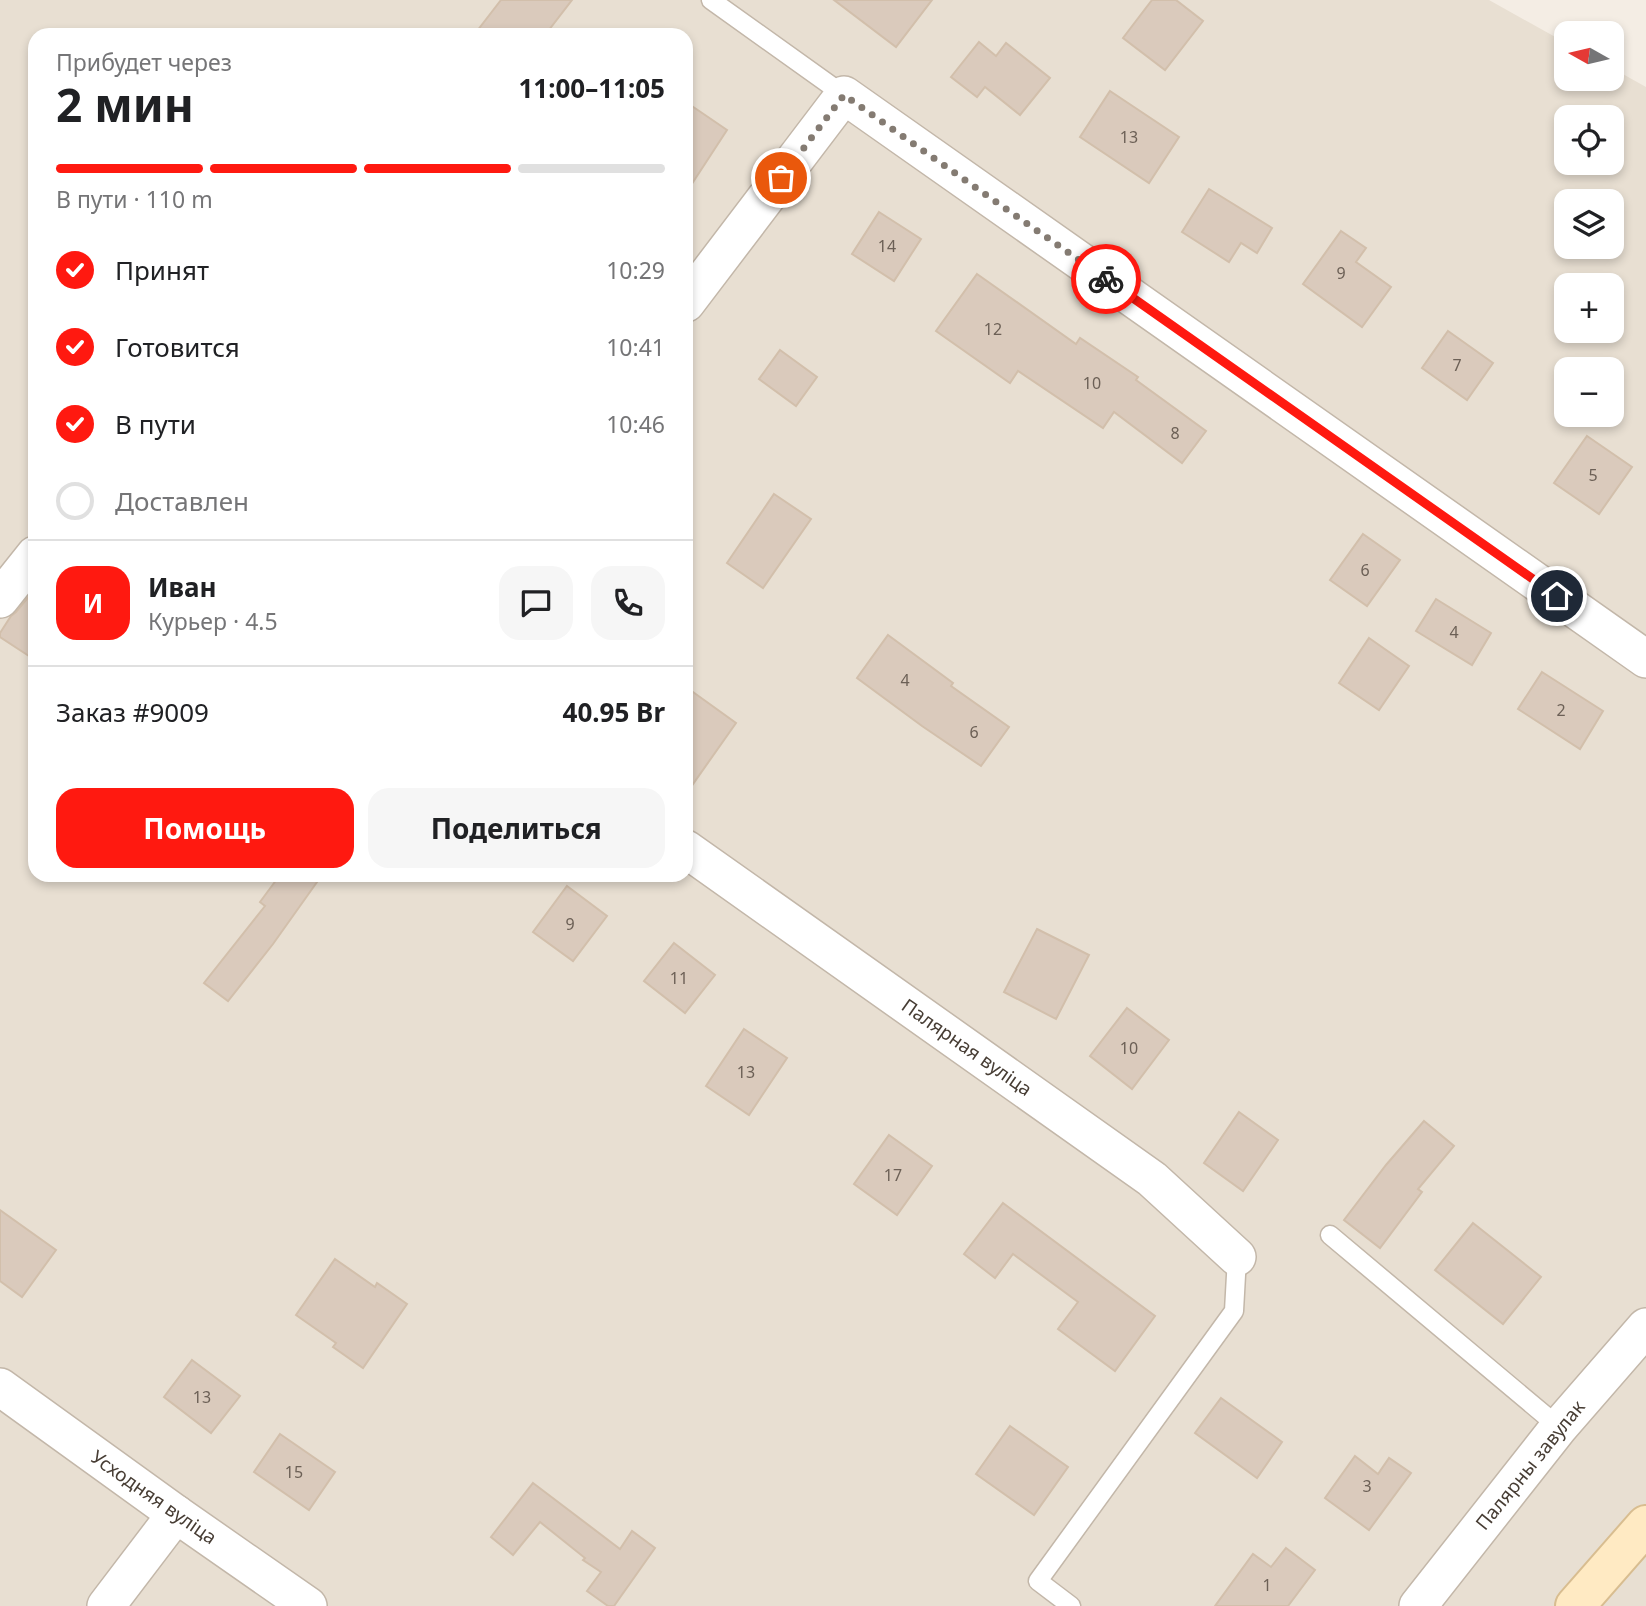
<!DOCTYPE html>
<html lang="ru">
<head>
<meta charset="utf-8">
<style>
	:root { --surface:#fff; --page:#f6f6f6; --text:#202124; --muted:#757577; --line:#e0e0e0; --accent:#ff1910 }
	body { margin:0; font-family:"Noto Sans",sans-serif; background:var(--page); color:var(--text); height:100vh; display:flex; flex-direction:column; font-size:26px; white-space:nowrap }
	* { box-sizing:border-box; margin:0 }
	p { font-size:23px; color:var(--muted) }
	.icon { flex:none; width:38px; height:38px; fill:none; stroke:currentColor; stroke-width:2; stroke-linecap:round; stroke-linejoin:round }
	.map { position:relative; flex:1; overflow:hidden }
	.drawer { position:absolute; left:28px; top:28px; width:665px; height:854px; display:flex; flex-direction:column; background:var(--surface); border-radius:21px; box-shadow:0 4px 10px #0003 }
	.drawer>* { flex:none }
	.needle { width:46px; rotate:278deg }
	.fabs { position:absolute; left:1554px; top:21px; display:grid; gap:14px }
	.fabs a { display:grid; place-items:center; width:70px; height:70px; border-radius:14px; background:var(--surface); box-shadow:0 4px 10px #0003; font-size:35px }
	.pin { position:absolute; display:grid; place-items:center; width:60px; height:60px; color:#fff; margin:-30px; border:4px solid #fff; border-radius:50%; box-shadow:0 2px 7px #0007 }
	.courier { position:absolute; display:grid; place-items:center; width:70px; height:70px; margin:-35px; border:5px solid #ff1910; border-radius:50%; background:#fff; color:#222; box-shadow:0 2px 9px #0007 }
	.headline em { font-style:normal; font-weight:700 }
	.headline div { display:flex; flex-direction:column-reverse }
	.headline { display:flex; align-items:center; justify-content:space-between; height:119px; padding:0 28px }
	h1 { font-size:46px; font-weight:700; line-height:52px }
	.bar { display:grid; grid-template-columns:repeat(4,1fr); gap:10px 7px; align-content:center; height:84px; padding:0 28px }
	.bar i { height:9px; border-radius:5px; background:var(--line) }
	.bar .selected { background:var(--accent) }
	.bar p { grid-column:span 4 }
	.line { display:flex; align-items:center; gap:18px; padding:0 28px; border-top:2px solid var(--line) }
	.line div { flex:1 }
	.round { display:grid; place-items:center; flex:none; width:74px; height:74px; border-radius:21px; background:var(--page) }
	ol { padding:0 28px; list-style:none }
	li { display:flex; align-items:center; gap:21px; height:77px }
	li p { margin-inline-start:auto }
	li .icon { padding:7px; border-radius:50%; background:var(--accent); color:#fff; stroke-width:4 }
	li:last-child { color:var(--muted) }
	li i { width:38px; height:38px; border:4px solid var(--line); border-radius:50% }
	.button { display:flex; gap:14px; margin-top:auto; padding:14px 28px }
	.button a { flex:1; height:80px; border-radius:21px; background:var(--accent); color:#fff; font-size:28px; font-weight:700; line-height:80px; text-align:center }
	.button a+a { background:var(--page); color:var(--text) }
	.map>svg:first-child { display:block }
	.residential { fill:#e8dfd2; fill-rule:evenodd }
	.building { fill:#dacabc; stroke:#d2bfab; stroke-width:2 }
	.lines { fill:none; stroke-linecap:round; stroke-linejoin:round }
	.lane-casing { stroke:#c3b7a9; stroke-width:21 }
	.street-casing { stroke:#c3b7a9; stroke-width:40 }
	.secondary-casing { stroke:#d8bd90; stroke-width:42 }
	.lane { stroke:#fff; stroke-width:18 }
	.street { stroke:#fff; stroke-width:37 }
	.secondary { stroke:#ffeac3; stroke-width:38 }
	.done { stroke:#847b72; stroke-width:7; stroke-dasharray:0 12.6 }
	.route { stroke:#ff1910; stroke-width:9 }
	.labels { text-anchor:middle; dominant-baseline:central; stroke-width:6; stroke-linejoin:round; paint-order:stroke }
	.number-label { font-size:16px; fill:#6c6056 }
	.street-label { font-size:19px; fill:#473d34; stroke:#fff }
</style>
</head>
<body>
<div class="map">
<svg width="1646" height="1606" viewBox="0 0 1646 1606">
	<rect width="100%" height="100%" fill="#f4ede4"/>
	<path class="residential" d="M 0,0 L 1489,0 L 1566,43 L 1566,79 L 1612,79 L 1612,68 L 1646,87 L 1646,1606 L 0,1606 ZM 35,35 L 686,35 L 686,875 L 35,875 ZM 1566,117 L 1612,117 L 1612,163 L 1566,163 ZM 1566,201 L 1612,201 L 1612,247 L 1566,247 ZM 1566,285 L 1612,285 L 1612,331 L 1566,331 ZM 1566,369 L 1612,369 L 1612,415 L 1566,415 Z"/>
	<g class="building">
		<path d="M 501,0 L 572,0 L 545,35 L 474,35 Z"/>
		<path d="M 834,0 L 932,0 L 896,47 Z"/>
		<path d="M 1152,0 L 1176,0 L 1203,21 L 1165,70 L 1123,38 Z"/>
		<path d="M 979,42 L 996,56 L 1006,43 L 1050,78 L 1020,115 L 985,87 L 977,97 L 951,77 Z"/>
		<path d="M 1110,91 L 1179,137 L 1149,183 L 1080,137 Z"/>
		<path d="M 686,102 L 727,130 L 686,193 Z"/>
		<path d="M 1209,189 L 1272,228 L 1257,253 L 1241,243 L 1229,262 L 1182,232 Z"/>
		<path d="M 879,212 L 921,239 L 894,281 L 852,254 Z"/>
		<path d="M 1341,231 L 1366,248 L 1356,262 L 1391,287 L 1362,327 L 1303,284 Z"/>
		<path d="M 977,274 L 1076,344 L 1080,338 L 1138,377 L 1136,380 L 1206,431 L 1182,463 L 1114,412 L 1103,428 L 1018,371 L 1010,383 L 936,331 Z"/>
		<path d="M 1448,331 L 1493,363 L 1467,400 L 1422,368 Z"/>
		<path d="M 780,350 L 817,377 L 796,406 L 759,379 Z"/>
		<path d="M 1587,436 L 1632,467 L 1599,514 L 1554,483 Z"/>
		<path d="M 774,494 L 811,519 L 763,588 L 727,563 Z"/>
		<path d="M 1363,534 L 1400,560 L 1367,606 L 1330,580 Z"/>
		<path d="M 35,589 L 35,660 L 0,637 L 0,633 L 11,616 L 16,612 Z"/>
		<path d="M 1436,599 L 1491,633 L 1472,665 L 1416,631 Z"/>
		<path d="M 888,635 L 953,683 L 951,686 L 1009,727 L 981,766 L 922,726 L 857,678 Z"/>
		<path d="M 1369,638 L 1409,666 L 1379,710 L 1339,683 Z"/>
		<path d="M 1542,672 L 1603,711 L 1580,749 L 1518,709 Z"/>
		<path d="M 686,687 L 736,723 L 686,794 Z"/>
		<path d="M 280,875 L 322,875 L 273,944 L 228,1001 L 204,983 L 265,906 L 260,902 Z"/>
		<path d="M 567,886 L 607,916 L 573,961 L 533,932 Z"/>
		<path d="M 1037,929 L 1089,955 L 1056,1019 L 1004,992 Z"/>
		<path d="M 674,943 L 715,975 L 685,1013 L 644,981 Z"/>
		<path d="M 1127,1008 L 1169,1040 L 1132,1089 L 1090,1056 Z"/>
		<path d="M 744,1029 L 787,1058 L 749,1115 L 706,1086 Z"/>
		<path d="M 1239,1112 L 1278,1140 L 1243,1191 L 1204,1163 Z"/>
		<path d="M 1424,1121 L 1454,1146 L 1418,1189 L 1422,1192 L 1380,1248 L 1344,1220 L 1386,1165 Z"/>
		<path d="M 889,1135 L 932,1166 L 897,1215 L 854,1184 Z"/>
		<path d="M 1003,1203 L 1155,1316 L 1115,1371 L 1058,1329 L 1078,1302 L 1013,1254 L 995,1278 L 964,1254 Z"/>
		<path d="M 0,1210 L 56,1250 L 22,1297 L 0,1281 Z"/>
		<path d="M 1473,1223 L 1541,1277 L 1503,1324 L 1435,1270 Z"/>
		<path d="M 335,1259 L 375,1287 L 377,1283 L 407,1304 L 363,1368 L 333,1347 L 336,1343 L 296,1315 Z"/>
		<path d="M 192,1360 L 240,1396 L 211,1433 L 164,1397 Z"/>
		<path d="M 1221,1398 L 1282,1442 L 1257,1478 L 1195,1433 Z"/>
		<path d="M 1010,1426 L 1068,1467 L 1034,1515 L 976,1474 Z"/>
		<path d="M 280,1434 L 335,1472 L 309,1510 L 254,1472 Z"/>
		<path d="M 1355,1456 L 1378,1474 L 1389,1458 L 1411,1473 L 1369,1530 L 1325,1498 Z"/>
		<path d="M 533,1483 L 620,1549 L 632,1531 L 655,1548 L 614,1606 L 608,1606 L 587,1591 L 601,1572 L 583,1560 L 585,1558 L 540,1522 L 513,1555 L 491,1537 Z"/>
		<path d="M 1286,1548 L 1315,1570 L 1288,1606 L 1215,1606 L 1253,1554 L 1271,1567 Z"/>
	</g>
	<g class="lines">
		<defs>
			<g id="lane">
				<path d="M 711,0 L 844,95"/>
				<path d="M 1330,1235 L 1559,1427"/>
				<path d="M 1071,1606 L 1038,1581 L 1234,1311 L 1237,1257"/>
			</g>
			<g id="street">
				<path d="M 686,303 L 844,95 L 1646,659"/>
				<path d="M 0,599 L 35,555"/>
				<path d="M 686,849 L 1152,1179 L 1237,1257"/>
				<path d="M 0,1387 L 176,1514 L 308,1606"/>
				<path d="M 106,1606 L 176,1514"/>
				<path d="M 1418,1606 L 1559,1427 L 1646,1327"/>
			</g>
			<path id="secondary" d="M 1575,1606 L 1646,1525"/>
		</defs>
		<use href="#lane" class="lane-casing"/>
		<use href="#street" class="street-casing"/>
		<use href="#secondary" class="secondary-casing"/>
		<use href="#lane" class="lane"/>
		<use href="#street" class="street"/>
		<use href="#secondary" class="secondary"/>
	</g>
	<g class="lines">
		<path class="done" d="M 781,178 L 844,95 L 1106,279"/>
		<path class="route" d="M 1106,279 L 1557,596"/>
	</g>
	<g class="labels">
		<g class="number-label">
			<text x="1129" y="137">13</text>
			<text x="887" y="246">14</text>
			<text x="1341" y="273">9</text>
			<text x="993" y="329">12</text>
			<text x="1457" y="365">7</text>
			<text x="1092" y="383">10</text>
			<text x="1175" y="433">8</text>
			<text x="1593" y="475">5</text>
			<text x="1365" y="570">6</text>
			<text x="1454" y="632">4</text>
			<text x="905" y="680">4</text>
			<text x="1561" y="710">2</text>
			<text x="974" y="732">6</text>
			<text x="570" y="924">9</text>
			<text x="679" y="978">11</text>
			<text x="1129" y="1048">10</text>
			<text x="746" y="1072">13</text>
			<text x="893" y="1175">17</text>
			<text x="202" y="1397">13</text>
			<text x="294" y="1472">15</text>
			<text x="1367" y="1486">3</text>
			<text x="1267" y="1585">1</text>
		</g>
		<g class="street-label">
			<text transform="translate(967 1047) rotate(35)">Палярная вуліца</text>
			<text transform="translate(1530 1465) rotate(-51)">Палярны завулак</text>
			<text transform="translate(154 1497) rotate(35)">Усходняя вуліца</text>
		</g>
	</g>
</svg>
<div class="fabs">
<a><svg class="needle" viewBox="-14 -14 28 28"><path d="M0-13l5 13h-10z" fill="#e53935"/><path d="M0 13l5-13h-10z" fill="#757577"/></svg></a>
<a><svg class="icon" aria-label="locate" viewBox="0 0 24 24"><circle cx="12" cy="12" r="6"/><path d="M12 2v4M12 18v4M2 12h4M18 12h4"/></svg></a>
<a><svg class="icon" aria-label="layers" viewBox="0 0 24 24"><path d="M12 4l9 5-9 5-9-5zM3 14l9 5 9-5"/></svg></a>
<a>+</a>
<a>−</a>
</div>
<div class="pin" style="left:781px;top:178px;background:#ea580c"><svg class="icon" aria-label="bag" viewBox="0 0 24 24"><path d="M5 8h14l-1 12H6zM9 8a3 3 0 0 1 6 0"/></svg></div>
<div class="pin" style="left:1557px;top:596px;background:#1f2937"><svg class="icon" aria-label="home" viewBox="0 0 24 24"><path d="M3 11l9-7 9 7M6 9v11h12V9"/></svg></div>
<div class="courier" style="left:1106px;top:279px"><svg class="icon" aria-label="bike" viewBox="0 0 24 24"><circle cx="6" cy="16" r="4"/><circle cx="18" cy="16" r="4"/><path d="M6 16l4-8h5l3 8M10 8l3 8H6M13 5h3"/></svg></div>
<section class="drawer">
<div class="headline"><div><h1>2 мин</h1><p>Прибудет через</p></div><em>11:00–11:05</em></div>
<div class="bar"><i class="selected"></i><i class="selected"></i><i class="selected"></i><i></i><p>В пути · 110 m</p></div>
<ol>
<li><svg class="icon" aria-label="check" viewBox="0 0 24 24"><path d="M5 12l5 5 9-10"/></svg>Принят<p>10:29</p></li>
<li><svg class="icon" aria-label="check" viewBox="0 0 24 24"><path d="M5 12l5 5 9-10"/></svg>Готовится<p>10:41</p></li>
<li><svg class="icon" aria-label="check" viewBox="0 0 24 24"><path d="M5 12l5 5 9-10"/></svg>В пути<p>10:46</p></li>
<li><i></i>Доставлен</li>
</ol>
<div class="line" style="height:126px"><b class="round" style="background:var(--accent);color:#fff">И</b><div><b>Иван</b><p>Курьер · 4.5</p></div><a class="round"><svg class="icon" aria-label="chat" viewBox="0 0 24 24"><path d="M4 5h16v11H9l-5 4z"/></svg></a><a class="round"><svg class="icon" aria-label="phone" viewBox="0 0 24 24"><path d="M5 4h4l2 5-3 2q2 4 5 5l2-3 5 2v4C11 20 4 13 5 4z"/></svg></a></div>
<div class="line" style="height:91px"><div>Заказ #9009</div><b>40.95 Br</b></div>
<div class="button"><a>Помощь</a><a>Поделиться</a></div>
</section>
</div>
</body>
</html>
